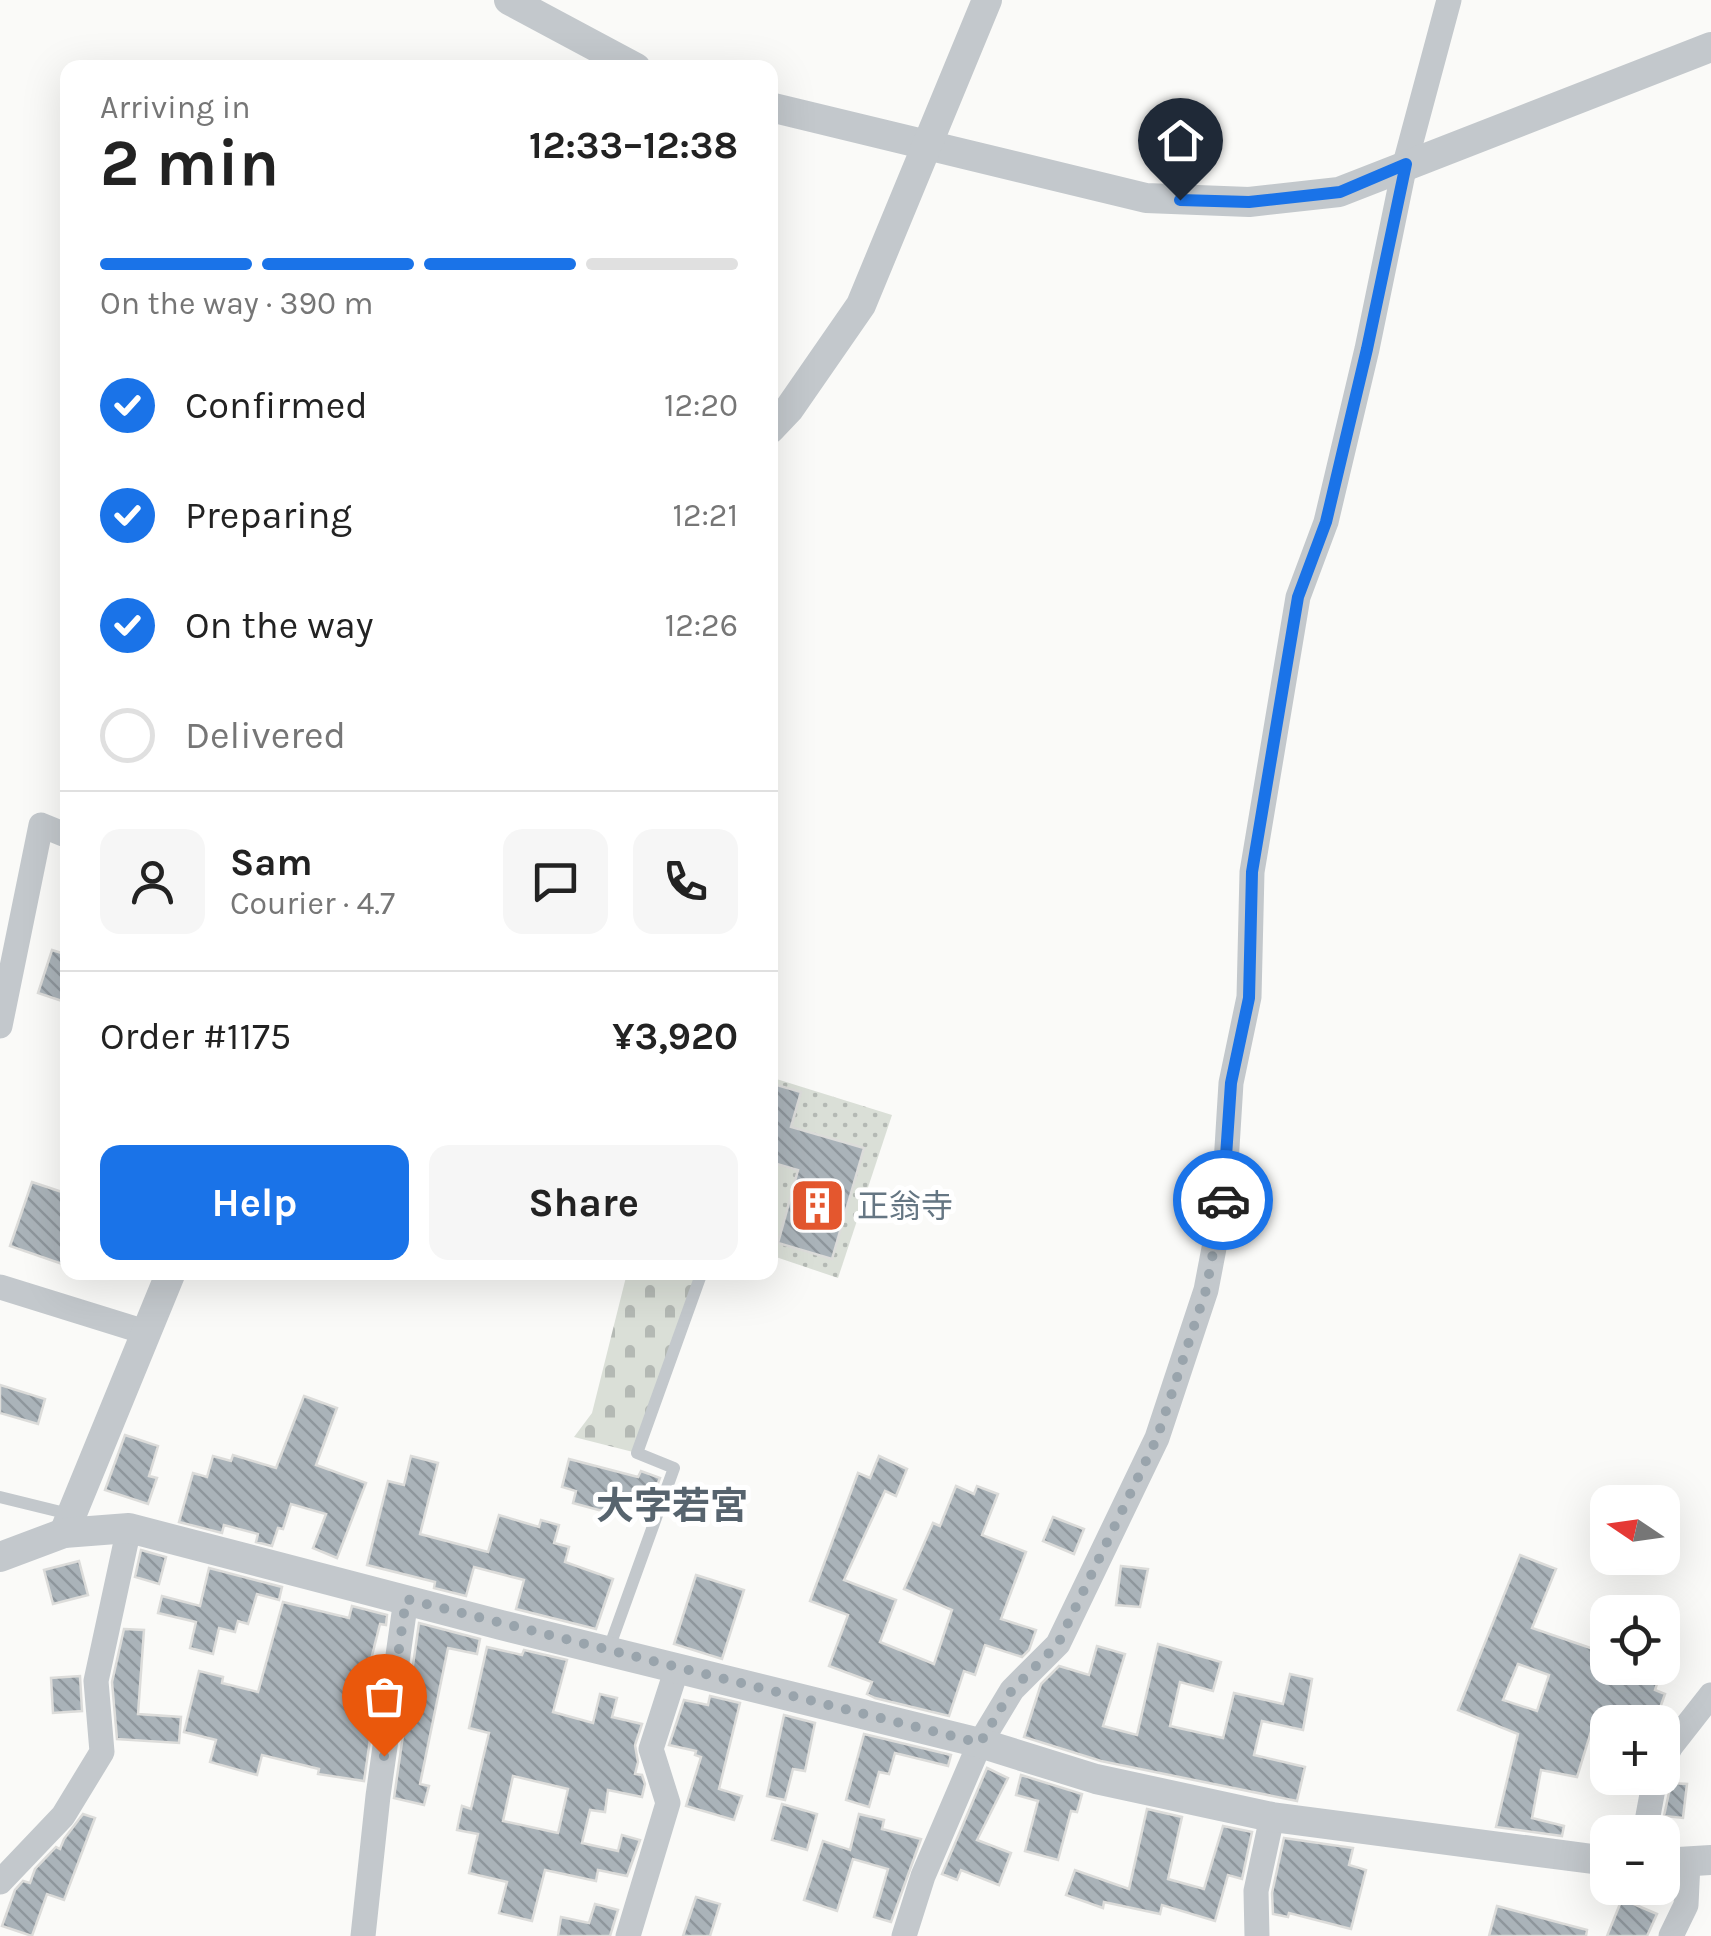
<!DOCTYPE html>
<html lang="en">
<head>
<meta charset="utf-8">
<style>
	:root { --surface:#fff; --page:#f6f6f6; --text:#222; --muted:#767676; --line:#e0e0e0; --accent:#1a73e8 }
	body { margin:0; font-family:Karla,"Noto Sans JP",sans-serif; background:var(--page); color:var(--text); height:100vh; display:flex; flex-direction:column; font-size:38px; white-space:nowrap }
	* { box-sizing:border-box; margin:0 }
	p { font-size:32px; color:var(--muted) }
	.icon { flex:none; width:55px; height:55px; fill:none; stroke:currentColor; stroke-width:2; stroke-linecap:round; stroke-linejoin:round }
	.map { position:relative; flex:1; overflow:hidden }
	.details { position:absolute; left:60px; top:60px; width:718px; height:1220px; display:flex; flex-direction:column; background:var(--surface); border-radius:20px; box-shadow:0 10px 40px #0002 }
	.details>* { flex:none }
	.needle { width:65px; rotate:283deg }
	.fabs { position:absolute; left:1590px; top:1485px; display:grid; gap:20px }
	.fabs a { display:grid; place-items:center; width:90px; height:90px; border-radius:20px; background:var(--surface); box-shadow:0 10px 40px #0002; font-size:50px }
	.pin { position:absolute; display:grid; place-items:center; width:85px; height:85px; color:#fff; margin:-102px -42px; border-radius:50% 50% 50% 0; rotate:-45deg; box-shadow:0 0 10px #0007 }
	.pin .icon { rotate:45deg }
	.courier { position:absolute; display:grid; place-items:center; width:100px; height:100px; margin:-50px; border:8px solid #1a73e8; border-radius:50%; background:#fff; color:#222; box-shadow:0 2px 12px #0007 }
	.overview em { font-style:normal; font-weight:700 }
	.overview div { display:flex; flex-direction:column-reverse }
	.overview { display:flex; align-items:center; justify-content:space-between; height:170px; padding:0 40px }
	h1 { font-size:65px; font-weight:700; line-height:75px }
	.bar { display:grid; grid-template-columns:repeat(4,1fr); gap:15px 10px; align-content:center; height:120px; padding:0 40px }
	.bar i { height:12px; border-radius:8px; background:var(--line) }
	.bar .on { background:var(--accent) }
	.bar p { grid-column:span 4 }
	.line { display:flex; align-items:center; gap:25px; padding:0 40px; border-top:2px solid var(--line) }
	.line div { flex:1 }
	.round { display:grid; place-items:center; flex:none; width:105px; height:105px; border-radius:20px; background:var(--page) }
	ol { padding:0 40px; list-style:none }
	li { display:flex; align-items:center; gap:30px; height:110px }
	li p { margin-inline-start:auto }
	li .icon { padding:10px; border-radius:50%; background:var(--accent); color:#fff; stroke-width:4 }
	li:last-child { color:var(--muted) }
	li i { width:55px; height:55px; border:5px solid var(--line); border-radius:50% }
	.cta { display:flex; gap:20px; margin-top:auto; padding:20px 40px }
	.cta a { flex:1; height:115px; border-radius:20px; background:var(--accent); color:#fff; font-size:40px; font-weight:700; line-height:115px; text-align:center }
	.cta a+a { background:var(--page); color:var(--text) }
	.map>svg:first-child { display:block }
	.green { fill:url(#green-dots) }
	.cemetery { fill:url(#cemetery-stones) }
	.building { fill:url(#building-back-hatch); stroke:#dcdcda; stroke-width:2.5; fill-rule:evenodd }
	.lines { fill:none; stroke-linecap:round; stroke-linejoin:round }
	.service { stroke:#c3c8cc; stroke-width:12 }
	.minor { stroke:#c3c8cc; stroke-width:25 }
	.tertiary { stroke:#c3c8cc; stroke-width:30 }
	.done { stroke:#99a4ac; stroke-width:10; stroke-dasharray:0 18 }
	.route { stroke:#1a73e8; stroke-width:12 }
	.labels { text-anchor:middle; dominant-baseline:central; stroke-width:10; stroke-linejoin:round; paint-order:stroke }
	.poi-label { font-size:32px; fill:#657683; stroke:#fff; text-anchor:start }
	.quarter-label { font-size:38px; font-weight:bold; fill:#57646e; stroke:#fff }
</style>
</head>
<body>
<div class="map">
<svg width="1711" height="1936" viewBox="0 0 1711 1936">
	<defs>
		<pattern id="green-dots" width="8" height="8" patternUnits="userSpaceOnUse" patternTransform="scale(2.5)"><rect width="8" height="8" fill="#dadfd7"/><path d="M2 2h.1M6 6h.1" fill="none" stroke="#b4b9b4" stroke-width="1.8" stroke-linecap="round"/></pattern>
		<pattern id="cemetery-stones" width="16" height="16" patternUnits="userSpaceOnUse" patternTransform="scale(2.5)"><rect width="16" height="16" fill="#dadfd7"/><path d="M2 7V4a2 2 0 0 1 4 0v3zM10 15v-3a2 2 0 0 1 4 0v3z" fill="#b4b9b4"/></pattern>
		<pattern id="building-back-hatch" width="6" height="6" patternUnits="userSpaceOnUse" patternTransform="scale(2.5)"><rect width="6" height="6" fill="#aab3b9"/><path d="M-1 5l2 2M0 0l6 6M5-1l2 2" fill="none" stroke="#8e969c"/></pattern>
	</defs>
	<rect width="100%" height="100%" fill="#fafaf8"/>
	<path class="green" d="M 770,1077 L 892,1115 L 838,1278 L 770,1255 Z"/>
	<path class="cemetery" d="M 627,1273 L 702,1273 L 637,1453 L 574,1437 L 592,1413 Z"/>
	<g class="building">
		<path d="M 52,950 L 68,955 L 68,1003 L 38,993 Z"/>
		<path d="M 770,1083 L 801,1092 L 791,1127 L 864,1148 L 832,1259 L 778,1243 L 798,1170 L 770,1162 Z"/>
		<path d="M 32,1182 L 68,1194 L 68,1266 L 10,1246 Z"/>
		<path d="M 0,1385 L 45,1399 L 38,1424 L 0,1413 Z"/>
		<path d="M 304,1396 L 337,1408 L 316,1465 L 366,1483 L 337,1558 L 313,1548 L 326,1514 L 291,1504 L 283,1529 L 278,1528 L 272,1546 L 256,1542 L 258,1534 L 224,1525 L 222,1533 L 179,1522 L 193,1473 L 207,1477 L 213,1456 L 231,1461 L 233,1455 L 276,1468 Z"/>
		<path d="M 125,1435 L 158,1446 L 149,1476 L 157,1478 L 148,1504 L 105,1490 Z"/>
		<path d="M 411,1456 L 438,1463 L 420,1534 L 488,1552 L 499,1515 L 539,1527 L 541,1520 L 559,1525 L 554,1543 L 569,1547 L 565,1562 L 613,1579 L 596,1629 L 516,1609 L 524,1580 L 474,1567 L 466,1596 L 434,1588 L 435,1582 L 367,1565 L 388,1481 L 404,1485 Z"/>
		<path d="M 879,1456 L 907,1469 L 896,1496 L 885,1491 L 844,1580 L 896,1600 L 880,1642 L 934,1664 L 952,1610 L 904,1589 L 933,1523 L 940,1526 L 956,1486 L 974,1494 L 977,1486 L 998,1494 L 982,1535 L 1026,1552 L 1001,1619 L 1036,1630 L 1029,1650 L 1022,1657 L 985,1645 L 975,1675 L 964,1671 L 949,1716 L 875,1698 L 867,1694 L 872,1682 L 829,1666 L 848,1615 L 810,1601 L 858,1473 L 870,1478 Z"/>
		<path d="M 569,1459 L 638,1477 L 641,1471 L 660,1478 L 650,1504 L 612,1490 L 606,1512 L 573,1503 L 576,1491 L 562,1487 Z"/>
		<path d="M 1053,1517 L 1084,1529 L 1074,1554 L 1043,1541 Z"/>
		<path d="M 141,1550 L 166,1557 L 159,1584 L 135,1577 Z"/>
		<path d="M 1520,1555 L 1556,1569 L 1532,1628 L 1608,1654 L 1608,1668 L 1648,1668 L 1661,1672 L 1655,1690 L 1665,1694 L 1655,1722 L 1626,1714 L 1624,1722 L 1608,1722 L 1608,1726 L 1594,1722 L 1577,1777 L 1541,1770 L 1532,1818 L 1564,1826 L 1562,1836 L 1496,1827 L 1518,1734 L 1458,1710 ZM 1518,1664 L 1549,1675 L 1537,1711 L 1503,1700 Z"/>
		<path d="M 79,1561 L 88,1595 L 53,1604 L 44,1570 Z"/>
		<path d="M 1121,1566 L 1148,1569 L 1140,1607 L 1116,1605 Z"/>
		<path d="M 209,1568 L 282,1587 L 279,1600 L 257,1594 L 248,1624 L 238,1621 L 235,1632 L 219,1628 L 213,1654 L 190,1648 L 196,1622 L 158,1613 L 162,1596 L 200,1606 Z"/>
		<path d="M 696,1575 L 744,1590 L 722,1659 L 674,1644 Z"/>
		<path d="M 283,1602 L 349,1618 L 352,1606 L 387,1615 L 386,1625 L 380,1624 L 360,1703 L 358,1723 L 372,1726 L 364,1781 L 318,1774 L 319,1769 L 262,1755 L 257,1775 L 210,1762 L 216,1740 L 184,1732 L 199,1671 L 223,1677 L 222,1683 L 258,1692 Z"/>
		<path d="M 419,1623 L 480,1639 L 477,1654 L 448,1648 L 420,1784 L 429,1786 L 424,1805 L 394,1798 Z"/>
		<path d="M 124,1629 L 144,1630 L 138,1714 L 181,1717 L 179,1743 L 117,1739 L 112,1682 Z"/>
		<path d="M 1158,1644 L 1221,1662 L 1213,1691 L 1180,1682 L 1170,1726 L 1223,1738 L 1234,1693 L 1283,1704 L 1290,1674 L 1312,1679 L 1303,1730 L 1262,1721 L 1254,1755 L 1305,1767 L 1297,1801 L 1101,1761 L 1024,1737 L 1041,1684 L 1059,1666 L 1089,1675 L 1097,1646 L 1125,1654 L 1103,1726 L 1137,1735 Z"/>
		<path d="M 487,1647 L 522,1655 L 524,1650 L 567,1660 L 553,1712 L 593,1723 L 600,1694 L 617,1698 L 612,1717 L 642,1724 L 635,1745 L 638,1762 L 635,1774 L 642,1775 L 645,1784 L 642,1797 L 608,1790 L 605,1812 L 590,1810 L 582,1843 L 618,1851 L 622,1835 L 640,1840 L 627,1876 L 598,1870 L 596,1881 L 545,1870 L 532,1921 L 499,1913 L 507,1882 L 469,1873 L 478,1834 L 457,1830 L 462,1806 L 471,1809 L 489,1733 L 469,1728 ZM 513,1776 L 568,1789 L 558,1833 L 503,1821 Z"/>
		<path d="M 80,1676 L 82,1711 L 53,1713 L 51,1678 Z"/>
		<path d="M 710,1696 L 740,1703 L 719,1789 L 742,1796 L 734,1820 L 686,1806 L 701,1757 L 695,1755 L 696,1751 L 669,1745 L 684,1700 L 708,1705 Z"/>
		<path d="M 784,1715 L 815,1723 L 805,1771 L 793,1769 L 785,1800 L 767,1796 Z"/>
		<path d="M 864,1734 L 951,1755 L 948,1766 L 895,1753 L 889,1774 L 879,1772 L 869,1807 L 846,1800 Z"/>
		<path d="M 987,1768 L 1008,1778 L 977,1840 L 1011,1853 L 999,1885 L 961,1870 L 957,1880 L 942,1874 Z"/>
		<path d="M 1021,1775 L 1082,1794 L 1077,1812 L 1071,1811 L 1058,1860 L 1025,1851 L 1038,1801 L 1016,1795 Z"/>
		<path d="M 1671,1783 L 1687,1784 L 1683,1818 L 1664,1816 Z"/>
		<path d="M 782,1804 L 817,1814 L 807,1850 L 772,1840 Z"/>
		<path d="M 1147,1809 L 1182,1817 L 1168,1879 L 1204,1889 L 1223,1826 L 1252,1832 L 1242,1879 L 1228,1875 L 1215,1921 L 1162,1905 L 1160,1914 L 1104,1902 L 1103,1908 L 1066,1895 L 1075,1870 L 1129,1889 Z"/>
		<path d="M 83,1814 L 95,1818 L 64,1900 L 47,1894 L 32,1936 L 2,1926 L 15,1890 L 23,1881 L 30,1883 L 35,1869 L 56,1847 L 60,1849 L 64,1839 Z"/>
		<path d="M 859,1814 L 884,1820 L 882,1829 L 921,1839 L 891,1922 L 874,1917 L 888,1869 L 853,1859 L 837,1911 L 804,1900 L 823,1841 L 850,1850 Z"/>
		<path d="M 1284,1838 L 1353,1848 L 1349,1865 L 1366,1870 L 1351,1929 L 1289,1913 L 1288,1917 L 1273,1914 L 1272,1893 Z"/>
		<path d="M 696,1897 L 720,1904 L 710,1936 L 683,1936 Z"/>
		<path d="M 1622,1899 L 1657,1914 L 1647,1936 L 1607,1936 Z"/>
		<path d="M 595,1904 L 618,1910 L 610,1936 L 558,1936 L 561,1917 L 589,1923 Z"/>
		<path d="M 1497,1906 L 1587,1930 L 1586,1936 L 1489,1936 Z"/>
	</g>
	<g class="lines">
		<g class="service">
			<path d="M 0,1497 L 69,1514"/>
			<path d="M 608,1651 L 674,1468 L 637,1453 L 702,1272"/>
		</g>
		<g class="minor">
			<path d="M 0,1026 L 41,825 L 68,836"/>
			<path d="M 0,1287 L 145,1332"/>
			<path d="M 1662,1763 L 1671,1746 L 1711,1695"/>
			<path d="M 1645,1832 L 1655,1778"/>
			<path d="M 0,1882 L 63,1816 L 102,1752 L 96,1681 L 129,1528"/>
			<path d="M 363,1936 L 378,1796 L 406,1599"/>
			<path d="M 628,1936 L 668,1803 L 651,1749 L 677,1668"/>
			<path d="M 904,1936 L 923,1876 L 980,1743 L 1012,1690 L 1058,1644 L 1157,1438 L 1206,1290 L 1224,1196 L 1231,1083 L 1249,997 L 1252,872 L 1298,597 L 1326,522 L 1367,349 L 1405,164 L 1449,0"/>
			<path d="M 1257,1936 L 1256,1891 L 1272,1817"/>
			<path d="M 1671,1936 L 1686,1905 L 1688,1862"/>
		</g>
		<g class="tertiary">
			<path d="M 509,0 L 636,68"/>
			<path d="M 770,107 L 1146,198 L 1249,202 L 1339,192 L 1711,47"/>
			<path d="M 770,429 L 789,409 L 861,305 L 987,0"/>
			<path d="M 64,1533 L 171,1272"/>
			<path d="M 0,1557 L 64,1533 L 129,1528 L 501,1625 L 980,1743 L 1096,1779 L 1272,1817 L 1608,1861"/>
			<path d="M 1662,1863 L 1711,1860"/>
		</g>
	</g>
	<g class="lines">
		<path class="done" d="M 384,1756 L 406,1599 L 980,1743 L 1012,1690 L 1058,1644 L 1157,1438 L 1206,1290 L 1223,1200"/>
		<path class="route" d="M 1180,200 L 1249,202 L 1340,192 L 1406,164 L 1367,349 L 1326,522 L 1298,597 L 1252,872 L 1249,998 L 1231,1083 L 1223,1200"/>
	</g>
	<defs>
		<symbol id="building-square" viewBox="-11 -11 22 22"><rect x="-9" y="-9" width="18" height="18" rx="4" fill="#e4572e" stroke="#fff"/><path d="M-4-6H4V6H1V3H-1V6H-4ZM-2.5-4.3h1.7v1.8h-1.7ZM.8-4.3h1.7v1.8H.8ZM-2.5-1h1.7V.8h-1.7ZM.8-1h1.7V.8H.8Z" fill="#fff"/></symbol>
	</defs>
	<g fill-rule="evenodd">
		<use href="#building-square" x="786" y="1174" width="63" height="63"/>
	</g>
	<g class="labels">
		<g class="poi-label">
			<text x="857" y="1206">正翁寺</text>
		</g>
		<g class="quarter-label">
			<text x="672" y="1506">大字若宮</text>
		</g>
	</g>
</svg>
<div class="fabs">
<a><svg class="needle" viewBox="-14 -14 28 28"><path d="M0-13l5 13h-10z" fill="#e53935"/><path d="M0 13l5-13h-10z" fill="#767676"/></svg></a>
<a><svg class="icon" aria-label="locate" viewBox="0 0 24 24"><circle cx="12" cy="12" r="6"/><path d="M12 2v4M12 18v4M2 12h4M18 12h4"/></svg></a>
<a>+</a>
<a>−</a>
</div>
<div class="pin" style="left:384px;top:1756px;background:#ea580c"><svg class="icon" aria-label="bag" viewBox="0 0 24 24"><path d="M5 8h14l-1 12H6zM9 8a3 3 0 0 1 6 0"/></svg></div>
<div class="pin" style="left:1180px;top:200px;background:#1f2937"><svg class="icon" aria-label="home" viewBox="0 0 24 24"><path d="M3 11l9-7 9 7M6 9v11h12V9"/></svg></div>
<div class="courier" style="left:1223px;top:1200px"><svg class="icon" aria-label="car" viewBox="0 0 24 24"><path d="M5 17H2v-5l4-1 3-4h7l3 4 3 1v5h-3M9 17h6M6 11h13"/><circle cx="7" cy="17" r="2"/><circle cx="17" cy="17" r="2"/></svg></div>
<section class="details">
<div class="overview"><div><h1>2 min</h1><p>Arriving in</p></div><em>12:33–12:38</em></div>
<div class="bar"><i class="on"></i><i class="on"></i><i class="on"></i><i></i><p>On the way · 390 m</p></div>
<ol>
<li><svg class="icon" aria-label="check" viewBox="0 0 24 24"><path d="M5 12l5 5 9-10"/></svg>Confirmed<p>12:20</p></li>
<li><svg class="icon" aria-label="check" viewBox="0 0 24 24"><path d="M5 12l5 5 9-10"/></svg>Preparing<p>12:21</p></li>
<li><svg class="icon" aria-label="check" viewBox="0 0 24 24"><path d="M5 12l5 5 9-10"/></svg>On the way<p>12:26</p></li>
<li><i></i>Delivered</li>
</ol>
<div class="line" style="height:180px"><a class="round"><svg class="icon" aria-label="person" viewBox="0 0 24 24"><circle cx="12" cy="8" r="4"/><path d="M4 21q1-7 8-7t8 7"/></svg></a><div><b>Sam</b><p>Courier · 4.7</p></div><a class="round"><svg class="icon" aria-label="chat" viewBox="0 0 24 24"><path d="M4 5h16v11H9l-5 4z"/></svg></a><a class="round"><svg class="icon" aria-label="phone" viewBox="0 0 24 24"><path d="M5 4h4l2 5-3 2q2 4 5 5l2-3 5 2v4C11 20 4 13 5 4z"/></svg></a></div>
<div class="line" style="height:130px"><div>Order #1175</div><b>¥3,920</b></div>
<div class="cta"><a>Help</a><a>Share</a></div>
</section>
</div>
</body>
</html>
